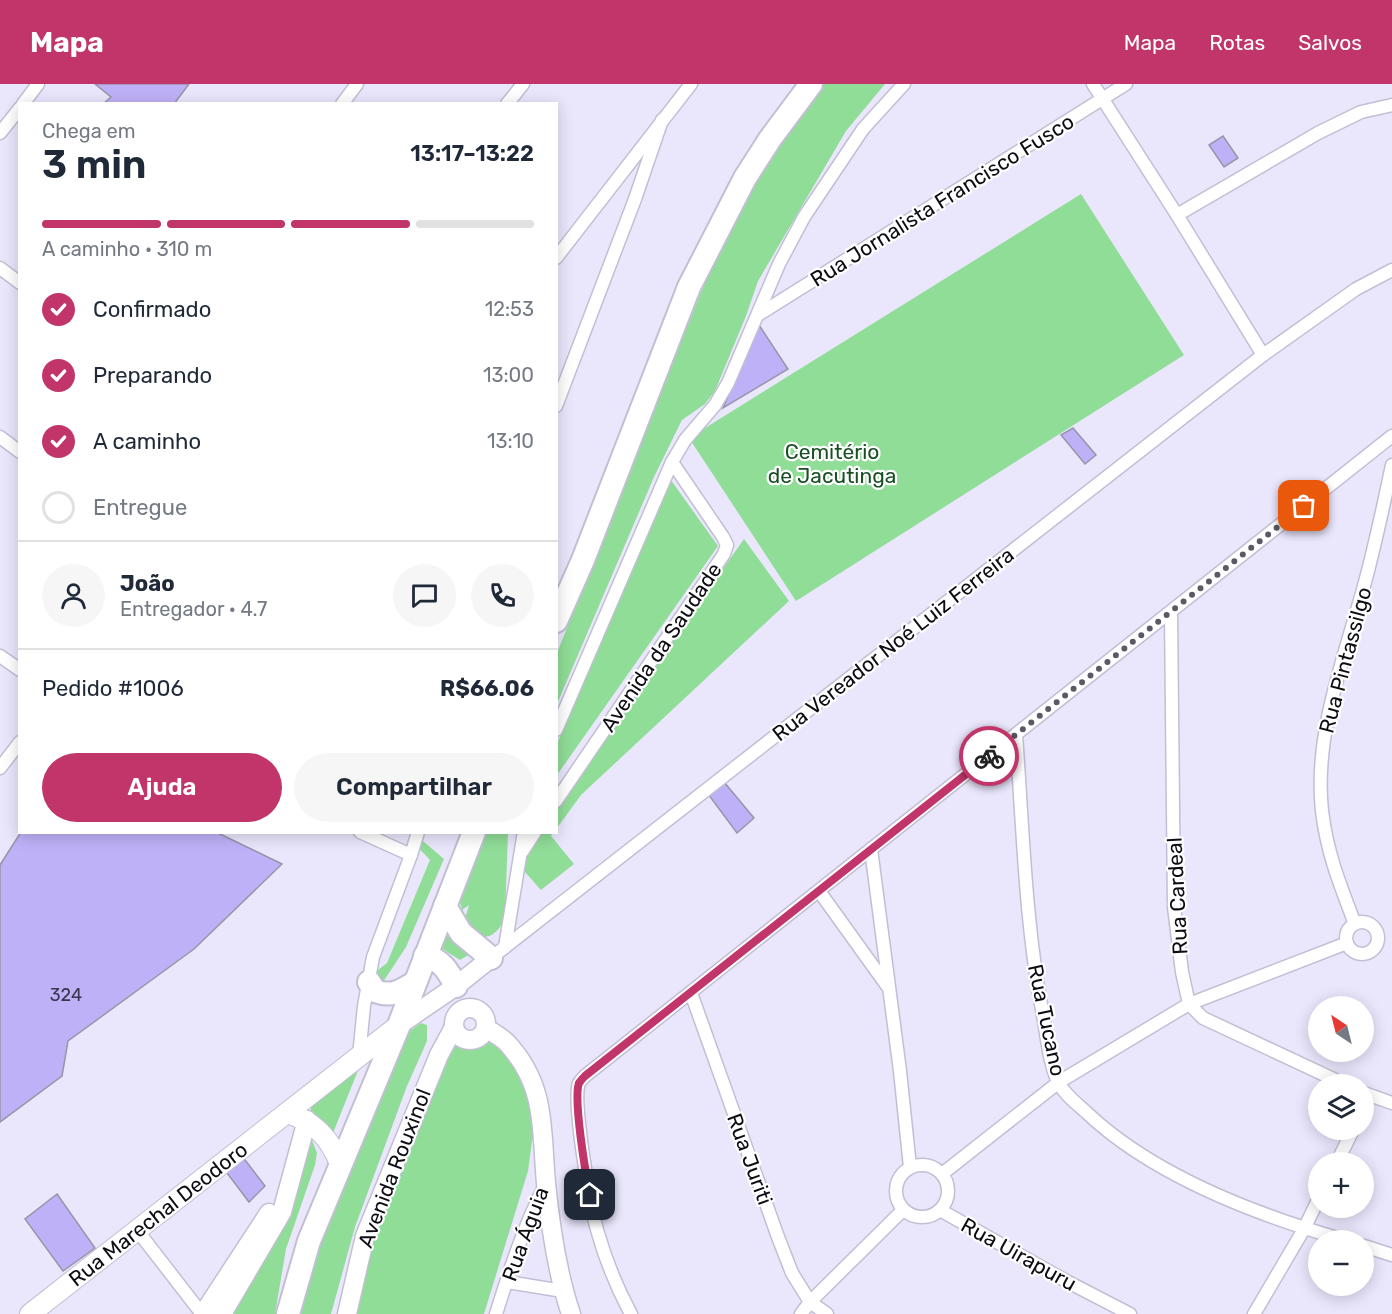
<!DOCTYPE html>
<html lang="pt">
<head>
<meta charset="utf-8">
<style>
	:root { --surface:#fff; --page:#f6f6f7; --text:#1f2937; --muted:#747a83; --line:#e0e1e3; --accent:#c1356a }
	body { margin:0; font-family:Rubik,sans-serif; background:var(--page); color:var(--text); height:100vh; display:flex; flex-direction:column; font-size:22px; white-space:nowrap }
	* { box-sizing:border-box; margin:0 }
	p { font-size:20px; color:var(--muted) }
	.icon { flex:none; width:33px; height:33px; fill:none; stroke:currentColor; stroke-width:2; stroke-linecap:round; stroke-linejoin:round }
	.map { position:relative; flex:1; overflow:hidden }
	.drawer { position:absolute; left:18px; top:18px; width:540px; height:732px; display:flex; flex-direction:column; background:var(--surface); border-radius:0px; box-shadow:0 3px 15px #0003 }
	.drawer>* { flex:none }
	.needle { width:39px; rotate:325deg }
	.fabs { position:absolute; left:1308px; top:912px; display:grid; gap:12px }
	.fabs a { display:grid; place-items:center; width:66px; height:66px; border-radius:50%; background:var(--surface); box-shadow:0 3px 15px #0003; font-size:30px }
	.pin { position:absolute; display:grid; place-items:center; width:51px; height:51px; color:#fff; margin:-26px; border-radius:12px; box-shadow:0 3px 9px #0006 }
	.courier { position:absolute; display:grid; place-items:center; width:60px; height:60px; margin:-30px; border:4px solid #c1356a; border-radius:50%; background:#fff; color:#222; box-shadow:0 2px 8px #0007 }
	.summary em { font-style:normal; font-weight:600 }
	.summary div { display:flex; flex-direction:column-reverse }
	.summary { display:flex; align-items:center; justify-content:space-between; height:102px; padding:0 24px }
	h1 { font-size:39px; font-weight:600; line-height:45px }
	.bar { display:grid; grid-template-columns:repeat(4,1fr); gap:9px 6px; align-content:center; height:72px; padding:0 24px }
	.bar i { height:8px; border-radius:4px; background:var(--line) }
	.bar .current { background:var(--accent) }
	.bar p { grid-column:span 4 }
	.line { display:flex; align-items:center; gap:15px; padding:0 24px; border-top:2px solid var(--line) }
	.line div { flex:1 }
	.round { display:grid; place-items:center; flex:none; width:63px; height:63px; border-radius:32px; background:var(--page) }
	ol { padding:0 24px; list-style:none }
	li { display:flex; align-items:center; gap:18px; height:66px }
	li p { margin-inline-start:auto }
	li .icon { padding:6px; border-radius:50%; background:var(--accent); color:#fff; stroke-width:4 }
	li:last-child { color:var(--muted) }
	li i { width:33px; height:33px; border:3px solid var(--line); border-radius:50% }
	.action { display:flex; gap:12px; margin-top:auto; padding:12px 24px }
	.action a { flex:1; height:69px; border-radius:36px; background:var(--accent); color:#fff; font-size:24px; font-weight:600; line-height:69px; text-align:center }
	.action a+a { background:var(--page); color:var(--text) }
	header { display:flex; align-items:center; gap:36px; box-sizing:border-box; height:84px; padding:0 30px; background:var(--accent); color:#fff }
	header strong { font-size:28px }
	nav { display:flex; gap:33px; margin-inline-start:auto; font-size:21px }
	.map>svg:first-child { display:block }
	.green { fill:#90dd97 }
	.building { fill:#bfb1f8; stroke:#9895a9; stroke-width:1.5 }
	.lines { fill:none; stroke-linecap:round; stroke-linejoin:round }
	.street-casing { stroke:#c2bfd4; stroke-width:15 }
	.secondary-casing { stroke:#c2bfd4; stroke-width:21 }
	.primary-casing { stroke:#c2bfd4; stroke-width:22 }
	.highway-casing { stroke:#c2bfd4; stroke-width:26 }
	.street { stroke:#fff; stroke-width:12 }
	.secondary { stroke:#fff; stroke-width:18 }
	.primary { stroke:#fff; stroke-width:20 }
	.highway { stroke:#fff; stroke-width:22 }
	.done { stroke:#5b5965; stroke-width:6; stroke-dasharray:0 10.8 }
	.route { stroke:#c1356a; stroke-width:8 }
	.labels { text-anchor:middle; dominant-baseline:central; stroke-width:4.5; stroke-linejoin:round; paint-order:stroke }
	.number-label { font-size:18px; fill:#3a354c }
	.street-label { font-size:21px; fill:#0e0c13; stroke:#fff }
	.park-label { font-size:21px; fill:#195023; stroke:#fff }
</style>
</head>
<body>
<header>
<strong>Mapa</strong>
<nav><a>Mapa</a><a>Rotas</a><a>Salvos</a></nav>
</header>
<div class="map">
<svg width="1392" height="1230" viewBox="0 0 1392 1230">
	<rect width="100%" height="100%" fill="#eae7fd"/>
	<g class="green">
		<path d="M 824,0 L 885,0 L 846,47 L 758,197 L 746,232 L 715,307 L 705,320 L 682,336 L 677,346 L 654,393 L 557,620 L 557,569 L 707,193 C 738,125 776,58 824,0 Z"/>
		<path d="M 1081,110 L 1184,271 L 796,517 L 689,354 Z"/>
		<path d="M 668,392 L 718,462 L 557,691 L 557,660 Z"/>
		<path d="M 744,455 L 789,517 L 581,711 L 557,744 L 557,720 Z"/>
		<path d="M 553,748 L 551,752 L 574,780 L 541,806 L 516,778 L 536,749 Z"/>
		<path d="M 487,749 L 508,749 L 505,832 C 502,846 486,861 473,848 C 470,844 467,839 465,835 L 469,821 L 462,826 L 459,814 Z"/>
		<path d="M 417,752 L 444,775 L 406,863 L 383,898 L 377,896 L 370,892 L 387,879 L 430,776 L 414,759 Z"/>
		<path d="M 440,841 L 475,867 L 460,876 L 435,860 Z"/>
		<path d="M 421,939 L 427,941 L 427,957 L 407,1002 L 355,1143 L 331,1230 L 298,1230 L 311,1170 L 398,968 L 411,946 Z"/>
		<path d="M 482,951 L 491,954 L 523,989 L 535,1046 L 532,1057 L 528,1087 L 484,1230 L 349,1230 L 368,1163 L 426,1006 L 458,955 Z"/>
		<path d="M 359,984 L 331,1054 L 311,1027 L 311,1020 Z"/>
		<path d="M 311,1054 L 317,1069 L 315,1081 L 286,1165 L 275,1230 L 218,1230 L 297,1079 L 307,1074 L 307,1061 Z"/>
	</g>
	<g class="building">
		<path d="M 95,0 L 189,0 L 174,20 L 103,20 L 111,13 Z"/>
		<path d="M 1223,52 L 1238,74 L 1224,83 L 1209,61 Z"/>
		<path d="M 759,241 L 788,285 L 723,324 Z"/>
		<path d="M 1073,344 L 1096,371 L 1085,380 L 1061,351 Z"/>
		<path d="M 724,698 L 754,734 L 737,749 L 708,710 Z"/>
		<path d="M 21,748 L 216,748 L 282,780 L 194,865 L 68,957 L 62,992 L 0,1038 L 0,781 Z"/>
		<path d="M 242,1072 L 265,1102 L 249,1118 L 224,1085 Z"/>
		<path d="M 57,1110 L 95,1164 L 63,1187 L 25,1135 Z"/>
	</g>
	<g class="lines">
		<defs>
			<g id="street">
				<path d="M 1093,0 L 1177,131 L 1263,271"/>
				<path d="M 23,20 L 38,0"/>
				<path d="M 342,20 L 357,0"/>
				<path d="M 507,20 L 523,0"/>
				<path d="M 0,49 L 20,24"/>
				<path d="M 1177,131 L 1318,49 L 1361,28 L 1392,21"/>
				<path d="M 556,174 L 691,0"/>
				<path d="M 0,184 L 20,199"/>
				<path d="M 758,231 L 1126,0"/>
				<path d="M 556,322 L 635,115 L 662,36"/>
				<path d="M 0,353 L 20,368"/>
				<path d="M 1171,528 L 1174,823 L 1182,888 L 1189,920 L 1203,934 L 1344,1000"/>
				<path d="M 0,572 L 20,586"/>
				<path d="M 556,646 L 672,378 L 685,356 L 715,321 L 728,299 L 779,180 L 804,133 L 863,45 L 904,0"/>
				<path d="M 1016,651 C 1023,744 1025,840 1043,931 C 1047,953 1049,978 1058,998 C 1064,1010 1076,1019 1086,1028 C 1152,1091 1257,1131 1344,1156"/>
				<path d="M 0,684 L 20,658"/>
				<path d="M 556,717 L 724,470 L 727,461 L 723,453 L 672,378"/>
				<path d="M 360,748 L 411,771"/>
				<path d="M 871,765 L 900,987 L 910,1083"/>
				<path d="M 522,768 L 535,748"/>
				<path d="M 819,807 L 888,903"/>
				<circle cx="1362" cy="854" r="16"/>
				<path d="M 1355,840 C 1340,801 1327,769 1322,727 C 1314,653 1342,580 1362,509 C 1374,467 1383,424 1392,381"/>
				<path d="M 505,863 L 524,748"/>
				<path d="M 491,874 L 1263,271 L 1356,205 L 1392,186"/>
				<path d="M 691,909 L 778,1153 L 792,1189 L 810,1218 L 827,1230"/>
				<path d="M 359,972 L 364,922 L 373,873 L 411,771 L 418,748"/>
				<path d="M 1364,1009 L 1392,1019"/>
				<path d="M 1364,1024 L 1369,1012"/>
				<path d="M 1337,1078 L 1353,1046"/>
				<circle cx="922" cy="1107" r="26"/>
				<path d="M 942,1090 L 1059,998 L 1189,920 L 1347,859"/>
				<path d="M 940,1126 L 1068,1198 L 1130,1230"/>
				<path d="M 137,1146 L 202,1230"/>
				<path d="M 1364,1162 L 1392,1171"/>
				<path d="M 507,1198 L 563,1207"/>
				<path d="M 496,1230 C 510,1185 524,1142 545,1101"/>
				<path d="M 631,1230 C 617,1204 606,1177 598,1149 C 591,1127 572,1017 579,999 C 581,996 583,994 585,992 L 1392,352"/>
				<path d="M 801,1230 L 810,1218 L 903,1126"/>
				<path d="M 1254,1230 L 1304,1145 L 1318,1116"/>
			</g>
			<g id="secondary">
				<circle cx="470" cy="940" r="16"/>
				<path d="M 399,941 L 456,902 L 491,874"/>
				<path d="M 486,944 C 493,949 503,954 508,960 C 547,1003 541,1046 546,1099 C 550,1139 558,1192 571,1230"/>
				<path d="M 203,1230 L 269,1129"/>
				<path d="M 222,1230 L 282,1128 L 307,1036"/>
				<path d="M 347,1230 L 365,1152 L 439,971 L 454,943"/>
			</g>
			<g id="primary">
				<path d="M 287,1029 C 314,1037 330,1054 340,1080"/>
				<path d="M 30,1230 L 399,941"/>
			</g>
			<g id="highway">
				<path d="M 556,537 L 583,476 L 689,203 L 745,94 L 770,55 L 811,0"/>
				<path d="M 445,822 L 461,849 L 491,874"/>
				<path d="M 425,872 C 442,875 449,889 456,902"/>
				<path d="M 369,898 L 375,907 C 391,913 400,908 414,899"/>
				<path d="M 288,1230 L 309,1157 L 399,941 L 474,748"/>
			</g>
		</defs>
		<use href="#street" class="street-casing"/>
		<use href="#secondary" class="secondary-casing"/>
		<use href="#primary" class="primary-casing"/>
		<use href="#highway" class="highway-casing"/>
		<use href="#street" class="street"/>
		<use href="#secondary" class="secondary"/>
		<use href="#primary" class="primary"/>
		<use href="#highway" class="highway"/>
	</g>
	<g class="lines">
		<path class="done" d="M 989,672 L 1304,422"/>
		<path class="route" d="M 590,1111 C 586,1092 573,1015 579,999 C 581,996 583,994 585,992 L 989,672"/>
	</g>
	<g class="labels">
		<g class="number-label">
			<text x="66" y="911">324</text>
		</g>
		<g class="street-label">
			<text transform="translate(942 116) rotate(-32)">Rua Jornalista Francisco Fusco</text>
			<text transform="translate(893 560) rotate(-38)">Rua Vereador Noé Luiz Ferreira</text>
			<text transform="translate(661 563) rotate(-56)">Avenida da Saudade</text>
			<text transform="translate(1345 576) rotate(-75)">Rua Pintassilgo</text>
			<text transform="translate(1177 812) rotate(-93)">Rua Cardeal</text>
			<text transform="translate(1047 936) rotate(78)">Rua Tucano</text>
			<text transform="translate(750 1075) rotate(70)">Rua Juriti</text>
			<text transform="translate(394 1084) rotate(-69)">Avenida Rouxinol</text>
			<text transform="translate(158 1130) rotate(-38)">Rua Marechal Deodoro</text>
			<text transform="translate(525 1150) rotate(-70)">Rua Águia</text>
			<text transform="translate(1019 1170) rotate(29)">Rua Uirapuru</text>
		</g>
		<g class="park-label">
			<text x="832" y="367">Cemitério<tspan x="832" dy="24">de Jacutinga</tspan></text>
		</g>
	</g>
</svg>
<div class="fabs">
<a><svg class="needle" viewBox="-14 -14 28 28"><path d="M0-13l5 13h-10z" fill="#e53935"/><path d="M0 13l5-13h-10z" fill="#747a83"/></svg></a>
<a><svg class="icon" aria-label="layers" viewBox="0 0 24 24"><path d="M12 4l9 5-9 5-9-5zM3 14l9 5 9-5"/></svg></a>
<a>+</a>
<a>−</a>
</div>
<div class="pin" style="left:1304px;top:422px;background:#ea580c"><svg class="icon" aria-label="bag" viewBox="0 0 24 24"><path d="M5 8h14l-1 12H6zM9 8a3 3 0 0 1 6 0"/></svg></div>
<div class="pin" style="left:590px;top:1111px;background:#1f2937"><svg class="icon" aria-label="home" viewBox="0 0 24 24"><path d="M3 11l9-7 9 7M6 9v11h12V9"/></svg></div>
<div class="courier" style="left:989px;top:672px"><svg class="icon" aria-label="bike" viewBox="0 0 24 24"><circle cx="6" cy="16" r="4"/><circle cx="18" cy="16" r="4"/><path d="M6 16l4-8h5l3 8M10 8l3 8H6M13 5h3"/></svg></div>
<section class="drawer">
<div class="summary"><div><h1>3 min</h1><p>Chega em</p></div><em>13:17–13:22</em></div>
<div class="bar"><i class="current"></i><i class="current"></i><i class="current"></i><i></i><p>A caminho · 310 m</p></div>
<ol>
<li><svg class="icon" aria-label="check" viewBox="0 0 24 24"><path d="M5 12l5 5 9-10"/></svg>Confirmado<p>12:53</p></li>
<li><svg class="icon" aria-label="check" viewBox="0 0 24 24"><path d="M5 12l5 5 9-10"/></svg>Preparando<p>13:00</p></li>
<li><svg class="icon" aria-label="check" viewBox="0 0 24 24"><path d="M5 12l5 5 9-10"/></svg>A caminho<p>13:10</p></li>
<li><i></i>Entregue</li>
</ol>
<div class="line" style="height:108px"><a class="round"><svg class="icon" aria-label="person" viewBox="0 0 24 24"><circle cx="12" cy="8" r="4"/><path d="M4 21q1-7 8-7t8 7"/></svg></a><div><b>João</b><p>Entregador · 4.7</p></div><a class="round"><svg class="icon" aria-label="chat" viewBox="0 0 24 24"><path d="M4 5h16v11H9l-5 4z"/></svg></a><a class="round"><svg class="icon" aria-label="phone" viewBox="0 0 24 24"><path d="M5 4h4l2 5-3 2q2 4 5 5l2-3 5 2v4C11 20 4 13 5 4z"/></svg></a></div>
<div class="line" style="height:78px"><div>Pedido #1006</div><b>R$66.06</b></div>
<div class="action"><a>Ajuda</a><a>Compartilhar</a></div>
</section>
</div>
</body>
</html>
